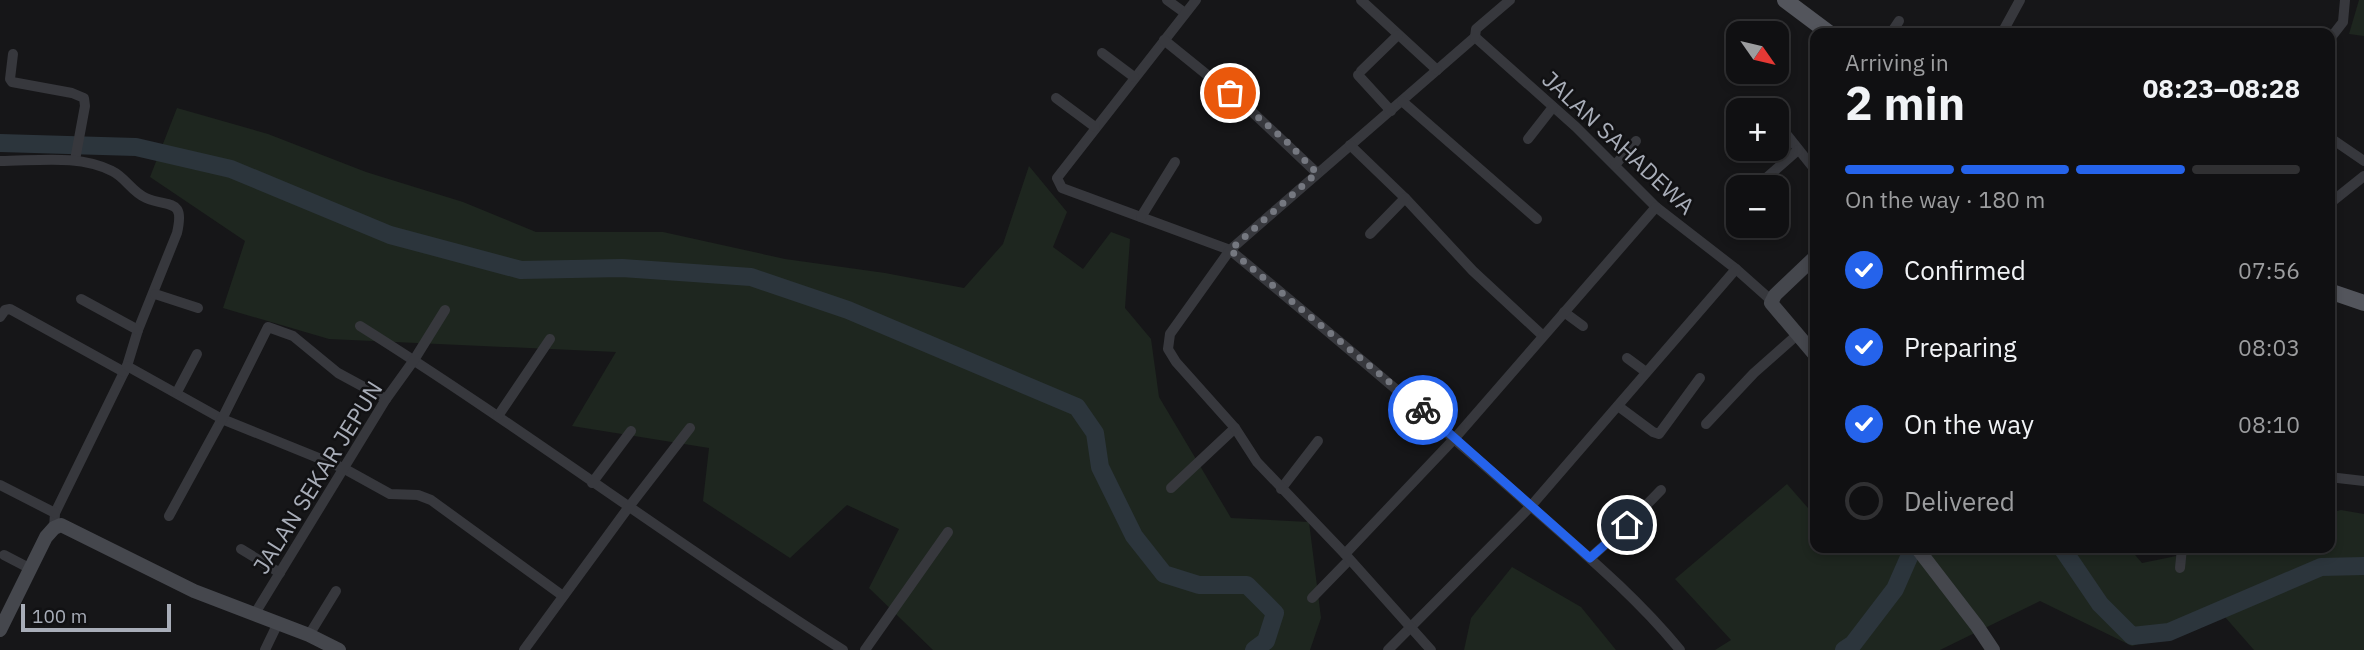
<!DOCTYPE html>
<html lang="en">
<head>
<meta charset="utf-8">
<style>
	:root { --surface:#101012; --page:#1e1e20; --text:#f1f3f6; --muted:#9c9d9f; --line:#303032; --accent:#2563eb }
	body { margin:0; font-family:"IBM Plex Sans",sans-serif; background:var(--page); color:var(--text); height:100vh; display:flex; flex-direction:column; font-size:26px; white-space:nowrap }
	* { box-sizing:border-box; margin:0 }
	p { font-size:23px; color:var(--muted) }
	.icon { flex:none; width:38px; height:38px; fill:none; stroke:currentColor; stroke-width:2; stroke-linecap:round; stroke-linejoin:round }
	.map { position:relative; flex:1; overflow:hidden }
	.side { position:absolute; left:1810px; top:28px; width:525px; height:525px; display:flex; flex-direction:column; background:var(--surface); border-radius:14px; box-shadow:0 4px 10px #0003,0 0 0 2px var(--line) }
	.side>* { flex:none }
	.needle { width:46px; rotate:124deg }
	.fabs { position:absolute; left:1726px; top:21px; display:grid; gap:14px }
	.fabs a { display:grid; place-items:center; width:63px; height:63px; border-radius:14px; background:var(--surface); box-shadow:0 4px 10px #0003,0 0 0 2px var(--line); font-size:35px }
	.scale { position:absolute; left:21px; bottom:18px; width:150px; box-sizing:border-box; padding-left:7px; border:4px solid #a8adb8; border-top:0; font-size:19px; line-height:24px; white-space:nowrap; color:#a8adb8; -webkit-text-stroke:5px #111113; paint-order:stroke }
	.pin { position:absolute; display:grid; place-items:center; width:60px; height:60px; color:#fff; margin:-30px; border:4px solid #fff; border-radius:50%; box-shadow:0 2px 7px #0007 }
	.courier { position:absolute; display:grid; place-items:center; width:70px; height:70px; margin:-35px; border:5px solid #2563eb; border-radius:50%; background:#fff; color:#222; box-shadow:0 2px 9px #0007 }
	.headline em { font-style:normal; font-weight:800 }
	.headline div { display:flex; flex-direction:column-reverse }
	.headline { display:flex; align-items:center; justify-content:space-between; height:119px; padding:0 35px }
	h1 { font-size:46px; font-weight:800; line-height:52px }
	.bar { display:grid; grid-template-columns:repeat(4,1fr); gap:10px 7px; align-content:center; height:84px; padding:0 35px }
	.bar i { height:9px; border-radius:5px; background:var(--line) }
	.bar .selected { background:var(--accent) }
	.bar p { grid-column:span 4 }
	ol { padding:0 35px; list-style:none }
	li { display:flex; align-items:center; gap:21px; height:77px }
	li p { margin-inline-start:auto }
	li .icon { padding:7px; border-radius:50%; background:var(--accent); color:#fff; stroke-width:4 }
	li:last-child { color:var(--muted) }
	li i { width:38px; height:38px; border:4px solid var(--line); border-radius:50% }
	.map>svg:first-child { display:block }
	.green { fill:#1e261f }
	.lines { fill:none; stroke-linecap:round; stroke-linejoin:round }
	.river { stroke:#2c353c; stroke-width:18 }
	.minor { stroke:#37383d; stroke-width:10 }
	.secondary { stroke:#45474d; stroke-width:14 }
	.primary { stroke:#53555c; stroke-width:16 }
	.done { stroke:#757880; stroke-width:7; stroke-dasharray:0 12.6 }
	.route { stroke:#2563eb; stroke-width:9 }
	.labels { text-anchor:middle; dominant-baseline:central; stroke-width:5; stroke-linejoin:round; paint-order:stroke }
	.street-label { font-size:23px; fill:#a8adb8; stroke:#111113 }
</style>
</head>
<body>
<div class="map">
<svg width="2364" height="650" viewBox="0 0 2364 650">
	<rect width="100%" height="100%" fill="#161618"/>
	<g class="green">
		<path d="M 2359,0 L 2364,0 L 2364,36 L 2349,34 Z"/>
		<path d="M 177,108 L 268,134 L 366,172 L 463,202 L 536,232 L 663,232 L 785,259 L 885,273 L 964,288 L 1003,244 L 1029,166 L 1067,212 L 1053,247 L 1083,269 L 1111,232 L 1130,239 L 1125,308 L 1151,339 L 1159,397 L 1231,518 L 1309,522 L 1321,618 L 1310,650 L 933,650 L 869,588 L 899,529 L 847,505 L 790,558 L 703,501 L 709,448 L 572,426 L 616,352 L 329,339 L 223,308 L 245,241 L 150,177 Z"/>
		<path d="M 1787,484 L 1815,516 L 1815,548 L 2129,548 L 2142,563 L 2215,548 L 2329,548 L 2329,513 L 2341,510 L 2364,514 L 2364,650 L 2254,650 L 2225,617 L 2132,646 L 2040,601 L 1940,650 L 1715,650 L 1731,640 L 1675,579 Z"/>
		<path d="M 1512,567 L 1581,607 L 1616,650 L 1464,650 L 1471,618 Z"/>
	</g>
	<g class="lines">
		<g class="river">
			<path d="M 0,143 L 136,147 L 231,169 L 390,235 L 521,270 L 622,268 L 751,277 L 848,310 L 1077,407 L 1095,433 L 1100,467 L 1134,536 L 1164,574 L 1199,585 L 1247,585 L 1275,613 L 1266,641 L 1254,650"/>
			<path d="M 2062,548 L 2100,604 L 2132,636 L 2169,632 L 2321,567 L 2364,566"/>
			<path d="M 1844,650 L 1853,644 L 1895,589 L 1913,548"/>
		</g>
		<g class="minor">
			<path d="M 1167,0 L 1185,13"/>
			<path d="M 1196,0 L 1057,178 L 1062,188 L 1230,250 L 1475,37"/>
			<path d="M 1361,0 L 1437,70"/>
			<path d="M 1891,33 L 1899,21"/>
			<path d="M 2002,33 L 2020,0"/>
			<path d="M 1475,37 L 1576,127 L 1656,207 L 1736,269 L 1772,301"/>
			<path d="M 1475,37 L 1476,29 L 1510,0"/>
			<path d="M 1164,40 L 1248,108 L 1317,173"/>
			<path d="M 2329,40 L 2343,22 L 2345,0"/>
			<path d="M 1102,53 L 1134,77"/>
			<path d="M 13,54 L 10,79 L 12,82 L 72,93 L 84,98 L 85,106 L 75,160"/>
			<path d="M 1361,71 L 1398,35"/>
			<path d="M 1358,75 L 1391,111"/>
			<path d="M 1056,98 L 1095,127"/>
			<path d="M 1402,101 L 1537,219"/>
			<path d="M 1780,126 L 1815,170"/>
			<path d="M 2329,137 L 2364,161"/>
			<path d="M 1528,139 L 1553,107"/>
			<path d="M 1350,145 L 1405,198 L 1473,271 L 1542,335"/>
			<path d="M 0,161 C 36,161 79,154 112,171 C 125,177 132,192 146,198 C 170,208 185,198 177,233 L 138,330 L 127,366 L 55,513 L 54,528"/>
			<path d="M 1615,165 L 1636,141"/>
			<path d="M 1765,179 L 1798,150"/>
			<path d="M 2329,204 L 2364,176"/>
			<path d="M 1141,217 L 1175,162"/>
			<path d="M 1370,234 L 1405,198"/>
			<path d="M 155,294 L 198,308"/>
			<path d="M 81,299 L 138,330"/>
			<path d="M 1564,312 L 1583,326"/>
			<path d="M 0,317 L 5,310 L 10,309 L 124,372"/>
			<path d="M 360,326 C 524,429 679,546 843,650"/>
			<path d="M 1627,358 L 1646,372"/>
			<path d="M 127,366 L 222,419 L 343,468 L 390,494 L 418,495 L 431,500 L 563,596"/>
			<path d="M 177,392 L 197,354"/>
			<path d="M 1618,406 L 1653,432 L 1659,434 L 1700,378"/>
			<path d="M 498,416 L 550,339"/>
			<path d="M 1706,424 L 1754,373 L 1797,335"/>
			<path d="M 2329,477 L 2364,481"/>
			<path d="M 592,483 L 631,431"/>
			<path d="M 0,485 L 55,513"/>
			<path d="M 1171,488 L 1235,428"/>
			<path d="M 1281,489 L 1318,441"/>
			<path d="M 169,516 L 222,419 L 268,327 L 293,336 L 338,373 L 386,399"/>
			<path d="M 241,549 L 280,573"/>
			<path d="M 1345,554 L 1257,462 L 1235,428 L 1176,362 L 1168,349 L 1170,334 L 1230,250 C 1330,333 1429,416 1526,502 C 1579,549 1635,595 1680,650"/>
			<path d="M 4,555 L 29,568"/>
			<path d="M 1590,558 L 1627,525 L 1661,490"/>
			<path d="M 2180,568 L 2182,548"/>
			<path d="M 1312,598 L 1349,560"/>
			<path d="M 254,615 L 386,399 L 414,360 L 445,310"/>
			<path d="M 309,635 L 336,591"/>
			<path d="M 265,650 L 278,623"/>
			<path d="M 524,650 L 628,508 L 690,428"/>
			<path d="M 865,650 L 948,532"/>
			<path d="M 1388,650 L 1531,506 L 1736,269"/>
			<path d="M 1431,650 L 1345,554 L 1455,438 L 1656,207"/>
		</g>
		<g class="secondary">
			<path d="M 1815,257 L 1775,295 L 1771,303 L 1815,355"/>
			<path d="M 1917,548 L 1977,626 L 1993,650"/>
			<path d="M 0,630 L 46,537 L 54,528 L 61,525 L 194,591 L 309,635 L 339,650"/>
		</g>
		<g class="primary">
			<path d="M 1785,0 L 1829,33"/>
			<path d="M 2329,291 L 2364,303"/>
		</g>
	</g>
	<g class="lines">
		<path class="done" d="M 1230,93 L 1287,142 L 1317,173 L 1230,250 L 1423,410"/>
		<path class="route" d="M 1423,410 L 1590,558 L 1627,525"/>
	</g>
	<g class="labels">
		<g class="street-label">
			<text transform="translate(1619 142) rotate(43)">JALAN SAHADEWA</text>
			<text transform="translate(317 477) rotate(-58)">JALAN SEKAR JEPUN</text>
		</g>
	</g>
</svg>
<div class="fabs">
<a><svg class="needle" viewBox="-14 -14 28 28"><path d="M0-13l5 13h-10z" fill="#e53935"/><path d="M0 13l5-13h-10z" fill="#9c9d9f"/></svg></a>
<a>+</a>
<a>−</a>
</div>
<div class="scale">100 m</div>
<div class="pin" style="left:1230px;top:93px;background:#ea580c"><svg class="icon" aria-label="bag" viewBox="0 0 24 24"><path d="M5 8h14l-1 12H6zM9 8a3 3 0 0 1 6 0"/></svg></div>
<div class="pin" style="left:1627px;top:525px;background:#1f2937"><svg class="icon" aria-label="home" viewBox="0 0 24 24"><path d="M3 11l9-7 9 7M6 9v11h12V9"/></svg></div>
<div class="courier" style="left:1423px;top:410px"><svg class="icon" aria-label="bike" viewBox="0 0 24 24"><circle cx="6" cy="16" r="4"/><circle cx="18" cy="16" r="4"/><path d="M6 16l4-8h5l3 8M10 8l3 8H6M13 5h3"/></svg></div>
<section class="side">
<div class="headline"><div><h1>2 min</h1><p>Arriving in</p></div><em>08:23–08:28</em></div>
<div class="bar"><i class="selected"></i><i class="selected"></i><i class="selected"></i><i></i><p>On the way · 180 m</p></div>
<ol>
<li><svg class="icon" aria-label="check" viewBox="0 0 24 24"><path d="M5 12l5 5 9-10"/></svg>Confirmed<p>07:56</p></li>
<li><svg class="icon" aria-label="check" viewBox="0 0 24 24"><path d="M5 12l5 5 9-10"/></svg>Preparing<p>08:03</p></li>
<li><svg class="icon" aria-label="check" viewBox="0 0 24 24"><path d="M5 12l5 5 9-10"/></svg>On the way<p>08:10</p></li>
<li><i></i>Delivered</li>
</ol>
</section>
</div>
</body>
</html>
